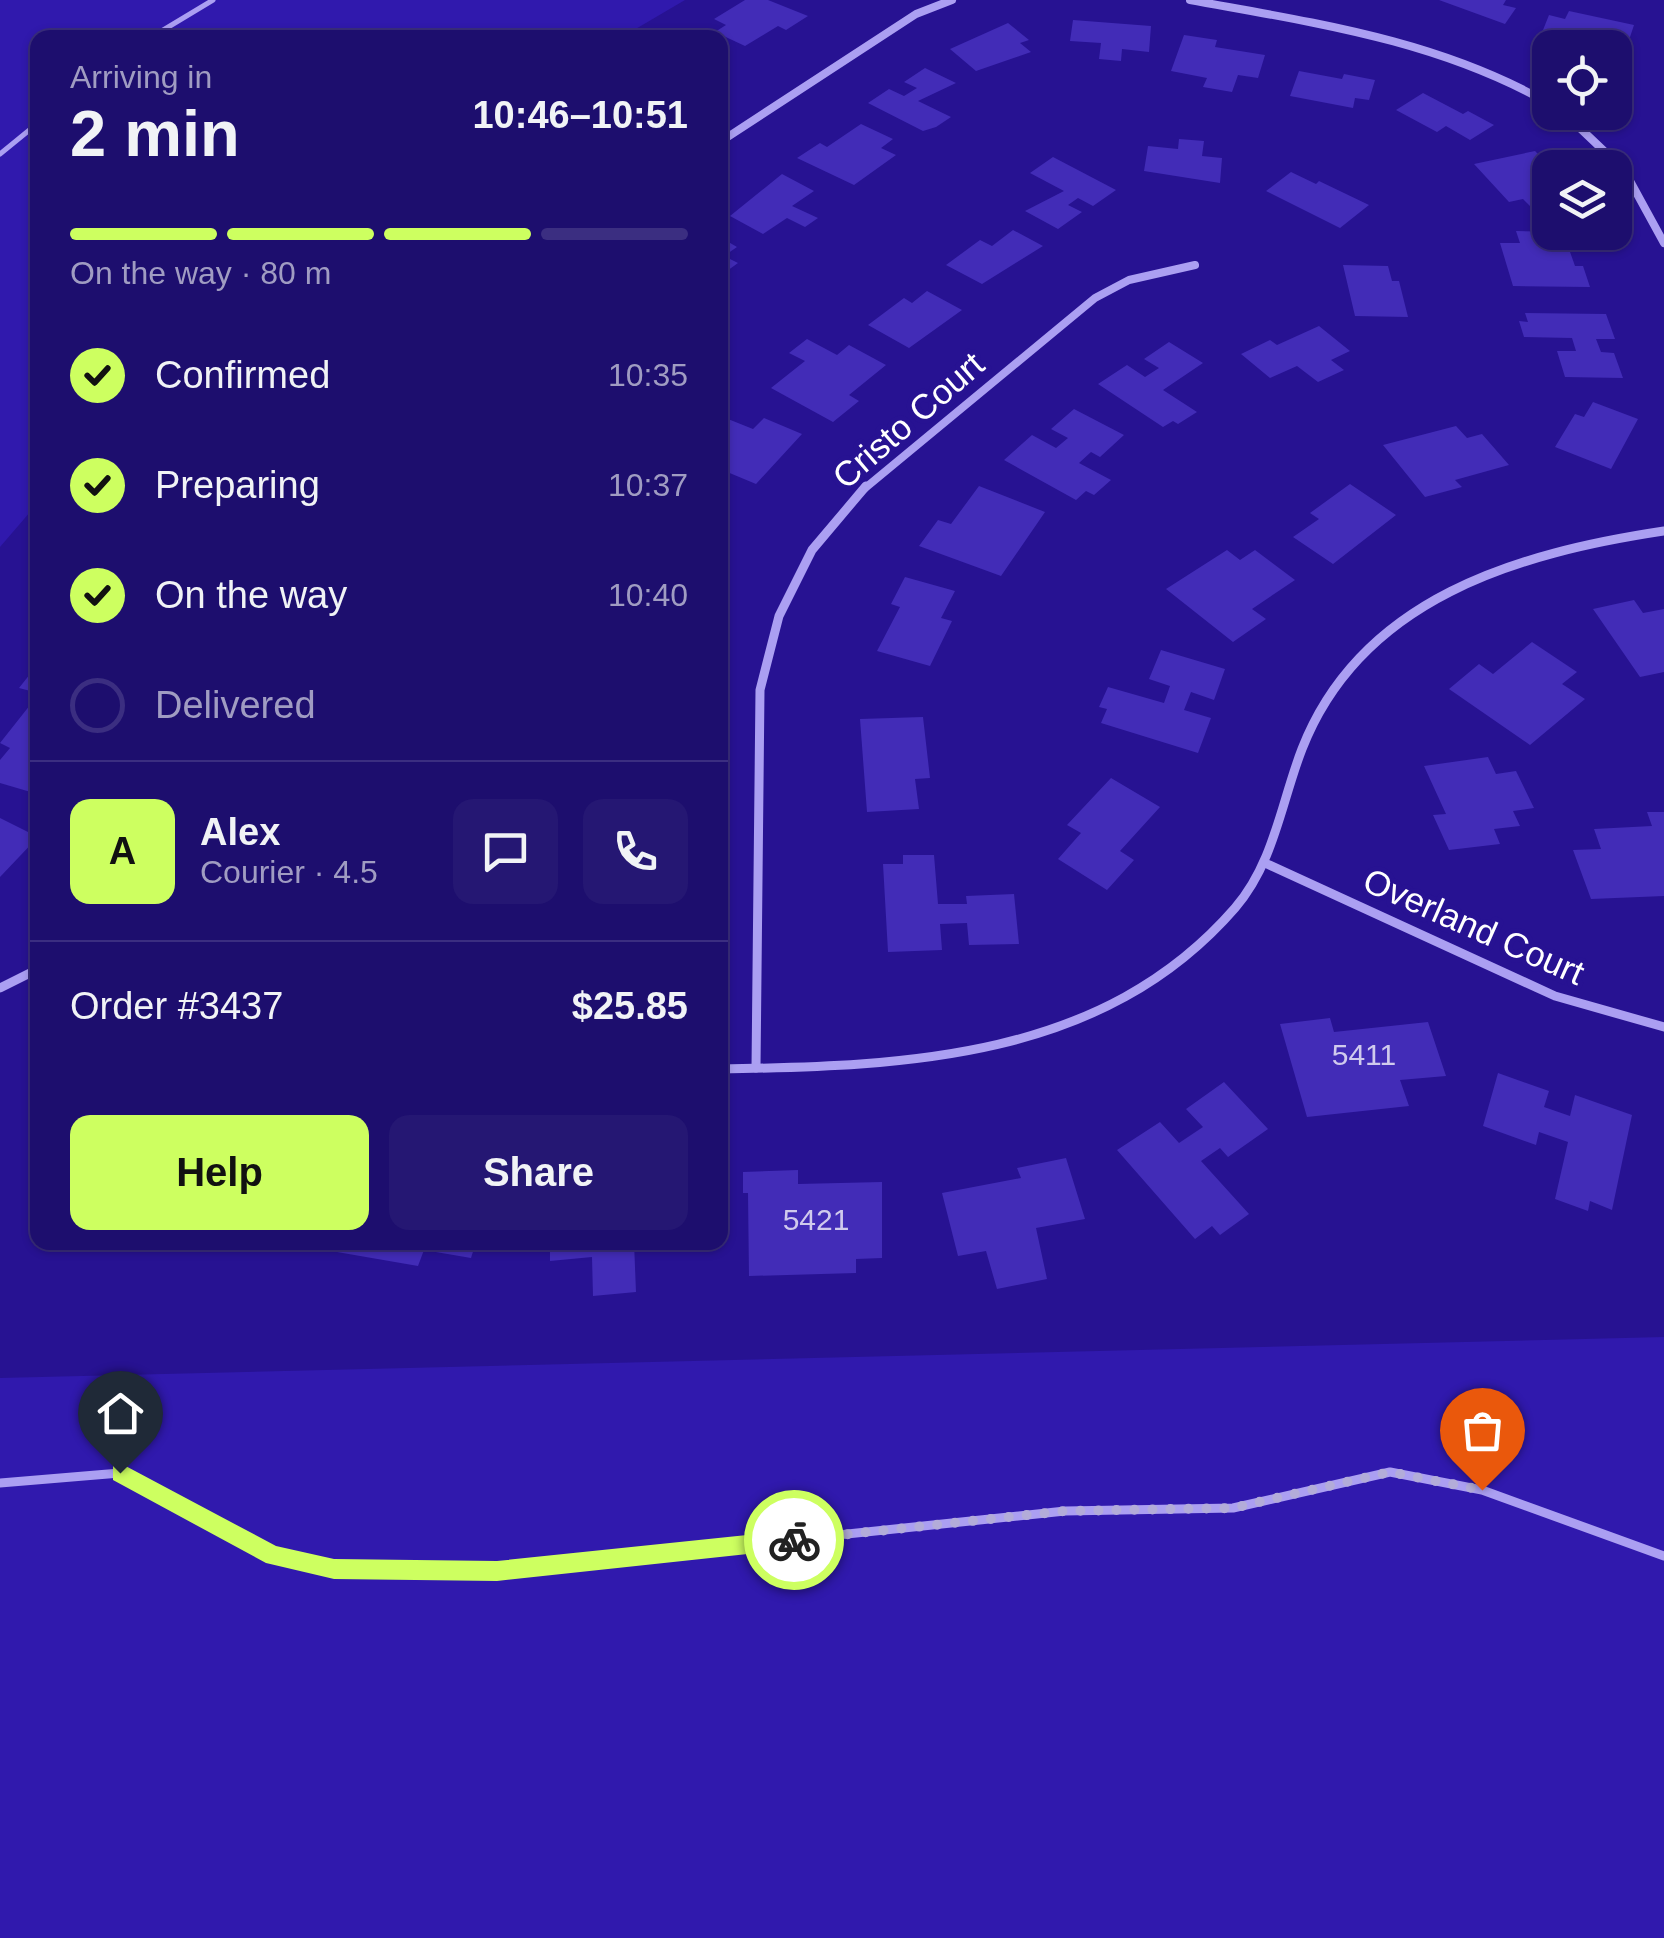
<!DOCTYPE html>
<html lang="en">
<head>
<meta charset="utf-8">
<style>
	:root { --surface:#1d0e6e; --page:#251773; --text:#f1f3f6; --muted:#a09cc2; --line:#3b2e81; --accent:#cdff60 }
	body { margin:0; font-family:Arial,sans-serif; background:var(--page); color:var(--text); height:100vh; display:flex; flex-direction:column; font-size:38px; white-space:nowrap }
	* { box-sizing:border-box; margin:0 }
	p { font-size:32px; color:var(--muted) }
	.icon { flex:none; width:55px; height:55px; fill:none; stroke:currentColor; stroke-width:2; stroke-linecap:round; stroke-linejoin:round }
	.map { position:relative; flex:1; overflow:hidden }
	.side { position:absolute; left:30px; top:30px; width:698px; height:1220px; display:flex; flex-direction:column; background:var(--surface); border-radius:20px; box-shadow:0 2px 8px #0004,0 0 0 2px var(--line) }
	.side>* { flex:none }
	.tools { position:absolute; left:1532px; top:30px; display:grid; gap:20px }
	.tools a { display:grid; place-items:center; width:100px; height:100px; border-radius:20px; background:var(--surface); box-shadow:0 2px 8px #0004,0 0 0 2px var(--line); font-size:50px }
	.pin { position:absolute; display:grid; place-items:center; width:85px; height:85px; color:#fff; margin:-102px -42px; border-radius:50% 50% 50% 0; rotate:-45deg; box-shadow:0 0 10px #0007 }
	.pin .icon { rotate:45deg }
	.courier { position:absolute; display:grid; place-items:center; width:100px; height:100px; margin:-50px; border:8px solid #cdff60; border-radius:50%; background:#fff; color:#222; box-shadow:0 2px 12px #0007 }
	.head em { font-style:normal; font-weight:600 }
	.head div { display:flex; flex-direction:column-reverse }
	.head { display:flex; align-items:center; justify-content:space-between; height:170px; padding:0 40px }
	h1 { font-size:65px; font-weight:600; line-height:75px }
	.bar { display:grid; grid-template-columns:repeat(4,1fr); gap:15px 10px; align-content:center; height:120px; padding:0 40px }
	.bar i { height:12px; border-radius:8px; background:var(--line) }
	.bar .active { background:var(--accent) }
	.bar p { grid-column:span 4 }
	.line { display:flex; align-items:center; gap:25px; padding:0 40px; border-top:2px solid var(--line) }
	.line div { flex:1 }
	.round { display:grid; place-items:center; flex:none; width:105px; height:105px; border-radius:20px; background:var(--page) }
	ol { padding:0 40px; list-style:none }
	li { display:flex; align-items:center; gap:30px; height:110px }
	li p { margin-inline-start:auto }
	li .icon { padding:10px; border-radius:50%; background:var(--accent); color:#111; stroke-width:4 }
	li:last-child { color:var(--muted) }
	li i { width:55px; height:55px; border:5px solid var(--line); border-radius:50% }
	.button { display:flex; gap:20px; margin-top:auto; padding:20px 40px }
	.button a { flex:1; height:115px; border-radius:20px; background:var(--accent); color:#111; font-size:40px; font-weight:600; line-height:115px; text-align:center }
	.button a+a { background:var(--page); color:var(--text) }
	.map>svg:first-child { display:block }
	.green { fill:#3019ad }
	.building { fill:#422cb7 }
	.lines { fill:none; stroke-linecap:round; stroke-linejoin:round }
	.lane-far1 { stroke:#ab9ff2; stroke-width:5 }
	.lane { stroke:#ab9ff2; stroke-width:9 }
	.street-far1 { stroke:#ab9ff2; stroke-width:8 }
	.street { stroke:#ab9ff2; stroke-width:9 }
	.route { fill:#cdff60 }
	.done { stroke:#b3acd9; stroke-width:10; stroke-dasharray:0 18 }
	.labels { text-anchor:middle; dominant-baseline:central; stroke-width:10; stroke-linejoin:round; paint-order:stroke }
	.number-label { font-size:30px; fill:#d0caed }
	.street-label { font-size:35px; fill:#fff; stroke:#271292 }
</style>
</head>
<body>
<div class="map">
<svg width="1664" height="1938" viewBox="0 0 1664 1938">
	<rect width="100%" height="100%" fill="#271292"/>
	<g class="green">
		<path d="M 0,0 L 685,0 L 622,37 L 38,38 L 37,504 L 0,547 Z"/>
		<path d="M 1664,1337 L 1664,1938 L 0,1938 L 0,1378 Z"/>
	</g>
	<g class="building">
		<path d="M 745,0 L 768,0 L 808,16 L 786,30 L 778,26 L 745,46 L 715,32 L 726,25 L 714,19 Z"/>
		<path d="M 1439,0 L 1506,0 L 1503,5 L 1516,8 L 1505,24 Z"/>
		<path d="M 1569,11 L 1634,25 L 1622,61 L 1615,59 L 1615,48 L 1590,48 L 1541,35 L 1549,15 L 1565,19 Z"/>
		<path d="M 1073,20 L 1151,26 L 1149,52 L 1122,49 L 1121,61 L 1099,59 L 1101,43 L 1070,41 Z"/>
		<path d="M 1008,23 L 1029,40 L 1020,43 L 1031,52 L 976,71 L 950,49 Z"/>
		<path d="M 1184,35 L 1217,40 L 1215,47 L 1265,55 L 1258,78 L 1238,75 L 1232,92 L 1203,87 L 1207,78 L 1171,71 Z"/>
		<path d="M 925,68 L 956,83 L 918,101 L 951,117 L 936,127 L 923,131 L 868,103 L 889,89 L 904,96 L 917,88 L 904,82 Z"/>
		<path d="M 1299,71 L 1342,79 L 1344,74 L 1375,80 L 1369,100 L 1355,98 L 1353,108 L 1290,96 Z"/>
		<path d="M 1423,93 L 1463,114 L 1468,111 L 1494,125 L 1470,140 L 1446,126 L 1437,132 L 1396,110 Z"/>
		<path d="M 861,124 L 893,139 L 881,148 L 896,155 L 854,185 L 797,158 L 820,143 L 827,147 Z"/>
		<path d="M 1179,139 L 1204,141 L 1202,156 L 1222,158 L 1220,183 L 1144,171 L 1148,146 L 1178,149 Z"/>
		<path d="M 1535,151 L 1550,166 L 1544,170 L 1550,176 L 1550,205 L 1533,209 L 1523,199 L 1509,202 L 1474,164 Z"/>
		<path d="M 1053,157 L 1116,190 L 1093,206 L 1078,198 L 1068,205 L 1082,212 L 1058,229 L 1025,211 L 1064,191 L 1030,173 Z"/>
		<path d="M 1291,172 L 1316,184 L 1319,181 L 1369,205 L 1340,228 L 1266,191 Z"/>
		<path d="M 782,174 L 814,191 L 792,206 L 818,218 L 805,227 L 787,218 L 763,234 L 730,216 Z"/>
		<path d="M 1013,230 L 1043,246 L 982,284 L 946,265 L 980,240 L 992,246 Z"/>
		<path d="M 1516,231 L 1563,232 L 1575,266 L 1583,266 L 1590,287 L 1513,286 L 1500,243 L 1520,243 Z"/>
		<path d="M 720,237 L 737,247 L 724,256 L 738,263 L 720,276 Z"/>
		<path d="M 1343,265 L 1388,266 L 1392,281 L 1399,281 L 1408,317 L 1355,316 Z"/>
		<path d="M 927,291 L 962,310 L 909,348 L 868,325 L 904,298 L 912,303 Z"/>
		<path d="M 1525,313 L 1606,314 L 1615,339 L 1596,339 L 1601,352 L 1614,353 L 1623,378 L 1565,377 L 1557,351 L 1576,351 L 1572,338 L 1524,337 L 1519,321 L 1528,322 Z"/>
		<path d="M 1319,326 L 1350,351 L 1331,360 L 1344,370 L 1318,382 L 1297,366 L 1270,378 L 1241,354 L 1270,340 L 1277,345 Z"/>
		<path d="M 807,339 L 837,355 L 849,345 L 886,365 L 849,395 L 859,401 L 833,422 L 771,388 L 805,361 L 789,353 Z"/>
		<path d="M 1169,342 L 1203,363 L 1163,390 L 1197,412 L 1178,424 L 1173,421 L 1163,427 L 1098,384 L 1127,365 L 1145,377 L 1159,368 L 1144,359 Z"/>
		<path d="M 1593,402 L 1638,419 L 1611,469 L 1555,447 L 1575,414 L 1584,417 Z"/>
		<path d="M 1074,409 L 1124,435 L 1100,457 L 1091,452 L 1079,463 L 1111,480 L 1094,495 L 1086,491 L 1076,500 L 1004,460 L 1032,435 L 1056,448 L 1068,438 L 1051,429 Z"/>
		<path d="M 764,418 L 802,434 L 756,484 L 720,469 L 720,427 L 728,419 L 753,429 Z"/>
		<path d="M 1456,426 L 1467,438 L 1482,434 L 1509,465 L 1455,480 L 1462,487 L 1425,497 L 1383,445 Z"/>
		<path d="M 1350,484 L 1396,515 L 1333,564 L 1293,537 L 1319,519 L 1310,513 Z"/>
		<path d="M 979,486 L 1045,512 L 1001,576 L 919,546 L 938,520 L 951,524 Z"/>
		<path d="M 1227,550 L 1240,560 L 1255,550 L 1295,580 L 1252,609 L 1266,619 L 1233,642 L 1166,589 Z"/>
		<path d="M 905,577 L 955,591 L 941,618 L 952,621 L 930,666 L 877,651 L 900,607 L 891,604 Z"/>
		<path d="M 1634,600 L 1643,613 L 1664,609 L 1664,672 L 1640,677 L 1593,609 Z"/>
		<path d="M 1532,642 L 1577,672 L 1562,684 L 1585,699 L 1530,745 L 1449,689 L 1479,664 L 1493,674 Z"/>
		<path d="M 1161,650 L 1225,669 L 1214,700 L 1191,692 L 1184,710 L 1211,718 L 1198,753 L 1101,723 L 1107,709 L 1099,707 L 1108,687 L 1164,703 L 1170,686 L 1149,679 Z"/>
		<path d="M 38,664 L 38,693 L 19,688 Z"/>
		<path d="M 38,695 L 38,789 L 34,793 L 0,783 L 0,760 L 10,748 L 0,743 Z"/>
		<path d="M 923,717 L 930,778 L 915,779 L 919,809 L 867,812 L 860,719 Z"/>
		<path d="M 1488,757 L 1496,774 L 1516,771 L 1534,808 L 1513,811 L 1520,826 L 1494,829 L 1500,844 L 1449,850 L 1433,815 L 1446,814 L 1424,766 Z"/>
		<path d="M 1111,778 L 1160,807 L 1120,851 L 1134,860 L 1107,890 L 1058,859 L 1081,833 L 1067,825 Z"/>
		<path d="M 1647,812 L 1664,812 L 1664,896 L 1591,899 L 1573,850 L 1601,849 L 1594,829 L 1652,826 Z"/>
		<path d="M 0,818 L 38,837 L 0,877 Z"/>
		<path d="M 903,855 L 934,855 L 938,904 L 967,904 L 966,896 L 1014,894 L 1019,944 L 969,945 L 967,923 L 940,924 L 942,950 L 888,952 L 883,864 L 903,864 Z"/>
		<path d="M 1330,1018 L 1334,1032 L 1428,1022 L 1446,1076 L 1400,1080 L 1409,1106 L 1307,1117 L 1280,1024 Z"/>
		<path d="M 1498,1073 L 1549,1091 L 1544,1107 L 1570,1116 L 1575,1095 L 1632,1115 L 1612,1210 L 1590,1201 L 1588,1211 L 1555,1199 L 1568,1142 L 1539,1132 L 1536,1145 L 1483,1126 Z"/>
		<path d="M 1224,1082 L 1268,1129 L 1228,1157 L 1220,1148 L 1201,1161 L 1249,1214 L 1220,1235 L 1212,1226 L 1195,1239 L 1117,1150 L 1160,1122 L 1179,1143 L 1203,1127 L 1186,1109 Z"/>
		<path d="M 1066,1158 L 1085,1219 L 1036,1228 L 1047,1279 L 997,1289 L 986,1251 L 958,1256 L 942,1193 L 1021,1178 L 1017,1168 Z"/>
		<path d="M 798,1170 L 798,1184 L 882,1182 L 882,1258 L 856,1259 L 856,1273 L 749,1276 L 748,1193 L 743,1193 L 743,1172 Z"/>
		<path d="M 340,1242 L 476,1242 L 471,1258 L 424,1250 L 418,1266 L 337,1252 Z"/>
		<path d="M 550,1242 L 634,1242 L 636,1292 L 593,1296 L 592,1257 L 550,1261 Z"/>
	</g>
	<g class="lines">
		<g class="lane-far1">
			<path d="M 150,38 L 213,0"/>
			<path d="M 0,154 L 38,123"/>
		</g>
		<path class="lane" d="M 0,1483 L 120,1473 L 273,1556 L 334,1569 L 497,1571 L 1065,1511 L 1233,1508 L 1390,1472 L 1482,1490 L 1664,1556"/>
		<g class="street-far1">
			<path d="M 1190,0 C 1315,23 1438,40 1550,104"/>
			<path d="M 1563,112 L 1624,170 L 1664,243"/>
			<path d="M 720,142 L 916,14 L 952,0"/>
			<path d="M 864,489 L 1095,298 L 1129,280 L 1195,265"/>
		</g>
		<g class="street">
			<path d="M 1265,863 L 1555,996 L 1664,1027"/>
			<path d="M 0,988 L 38,969"/>
			<path d="M 756,1068 L 760,690 L 779,616 L 812,550 L 866,486"/>
			<path d="M 720,1069 C 906,1066 1103,1060 1235,908 C 1274,863 1281,803 1302,749 C 1361,598 1518,553 1664,531"/>
		</g>
	</g>
	<path class="route" d="M 120,1463 L 276,1546 L 334,1559 L 497,1561 L 794,1530 L 804,1540 L 794,1549 L 497,1581 L 334,1579 L 266,1563 L 113,1480 L 113,1466 Z"/>
	<g class="lines">
		<path class="done" d="M 794,1540 L 1065,1511 L 1233,1508 L 1390,1472 L 1482,1490"/>
	</g>
	<g class="labels">
		<g class="number-label">
			<text x="1364" y="1054">5411</text>
			<text x="816" y="1219">5421</text>
		</g>
		<g class="street-label">
			<text transform="translate(908 420) rotate(-41)">Cristo Court</text>
			<text transform="translate(1474 926) rotate(24)">Overland Court</text>
		</g>
	</g>
</svg>
<div class="tools">
<a><svg class="icon" aria-label="locate" viewBox="0 0 24 24"><circle cx="12" cy="12" r="6"/><path d="M12 2v4M12 18v4M2 12h4M18 12h4"/></svg></a>
<a><svg class="icon" aria-label="layers" viewBox="0 0 24 24"><path d="M12 4l9 5-9 5-9-5zM3 14l9 5 9-5"/></svg></a>
</div>
<div class="pin" style="left:1482px;top:1490px;background:#ea580c"><svg class="icon" aria-label="bag" viewBox="0 0 24 24"><path d="M5 8h14l-1 12H6zM9 8a3 3 0 0 1 6 0"/></svg></div>
<div class="pin" style="left:120px;top:1473px;background:#1f2937"><svg class="icon" aria-label="home" viewBox="0 0 24 24"><path d="M3 11l9-7 9 7M6 9v11h12V9"/></svg></div>
<div class="courier" style="left:794px;top:1540px"><svg class="icon" aria-label="bike" viewBox="0 0 24 24"><circle cx="6" cy="16" r="4"/><circle cx="18" cy="16" r="4"/><path d="M6 16l4-8h5l3 8M10 8l3 8H6M13 5h3"/></svg></div>
<section class="side">
<div class="head"><div><h1>2 min</h1><p>Arriving in</p></div><em>10:46–10:51</em></div>
<div class="bar"><i class="active"></i><i class="active"></i><i class="active"></i><i></i><p>On the way · 80 m</p></div>
<ol>
<li><svg class="icon" aria-label="check" viewBox="0 0 24 24"><path d="M5 12l5 5 9-10"/></svg>Confirmed<p>10:35</p></li>
<li><svg class="icon" aria-label="check" viewBox="0 0 24 24"><path d="M5 12l5 5 9-10"/></svg>Preparing<p>10:37</p></li>
<li><svg class="icon" aria-label="check" viewBox="0 0 24 24"><path d="M5 12l5 5 9-10"/></svg>On the way<p>10:40</p></li>
<li><i></i>Delivered</li>
</ol>
<div class="line" style="height:180px"><b class="round" style="background:var(--accent);color:#111">A</b><div><b>Alex</b><p>Courier · 4.5</p></div><a class="round"><svg class="icon" aria-label="chat" viewBox="0 0 24 24"><path d="M4 5h16v11H9l-5 4z"/></svg></a><a class="round"><svg class="icon" aria-label="phone" viewBox="0 0 24 24"><path d="M5 4h4l2 5-3 2q2 4 5 5l2-3 5 2v4C11 20 4 13 5 4z"/></svg></a></div>
<div class="line" style="height:130px"><div>Order #3437</div><b>$25.85</b></div>
<div class="button"><a>Help</a><a>Share</a></div>
</section>
</div>
</body>
</html>
